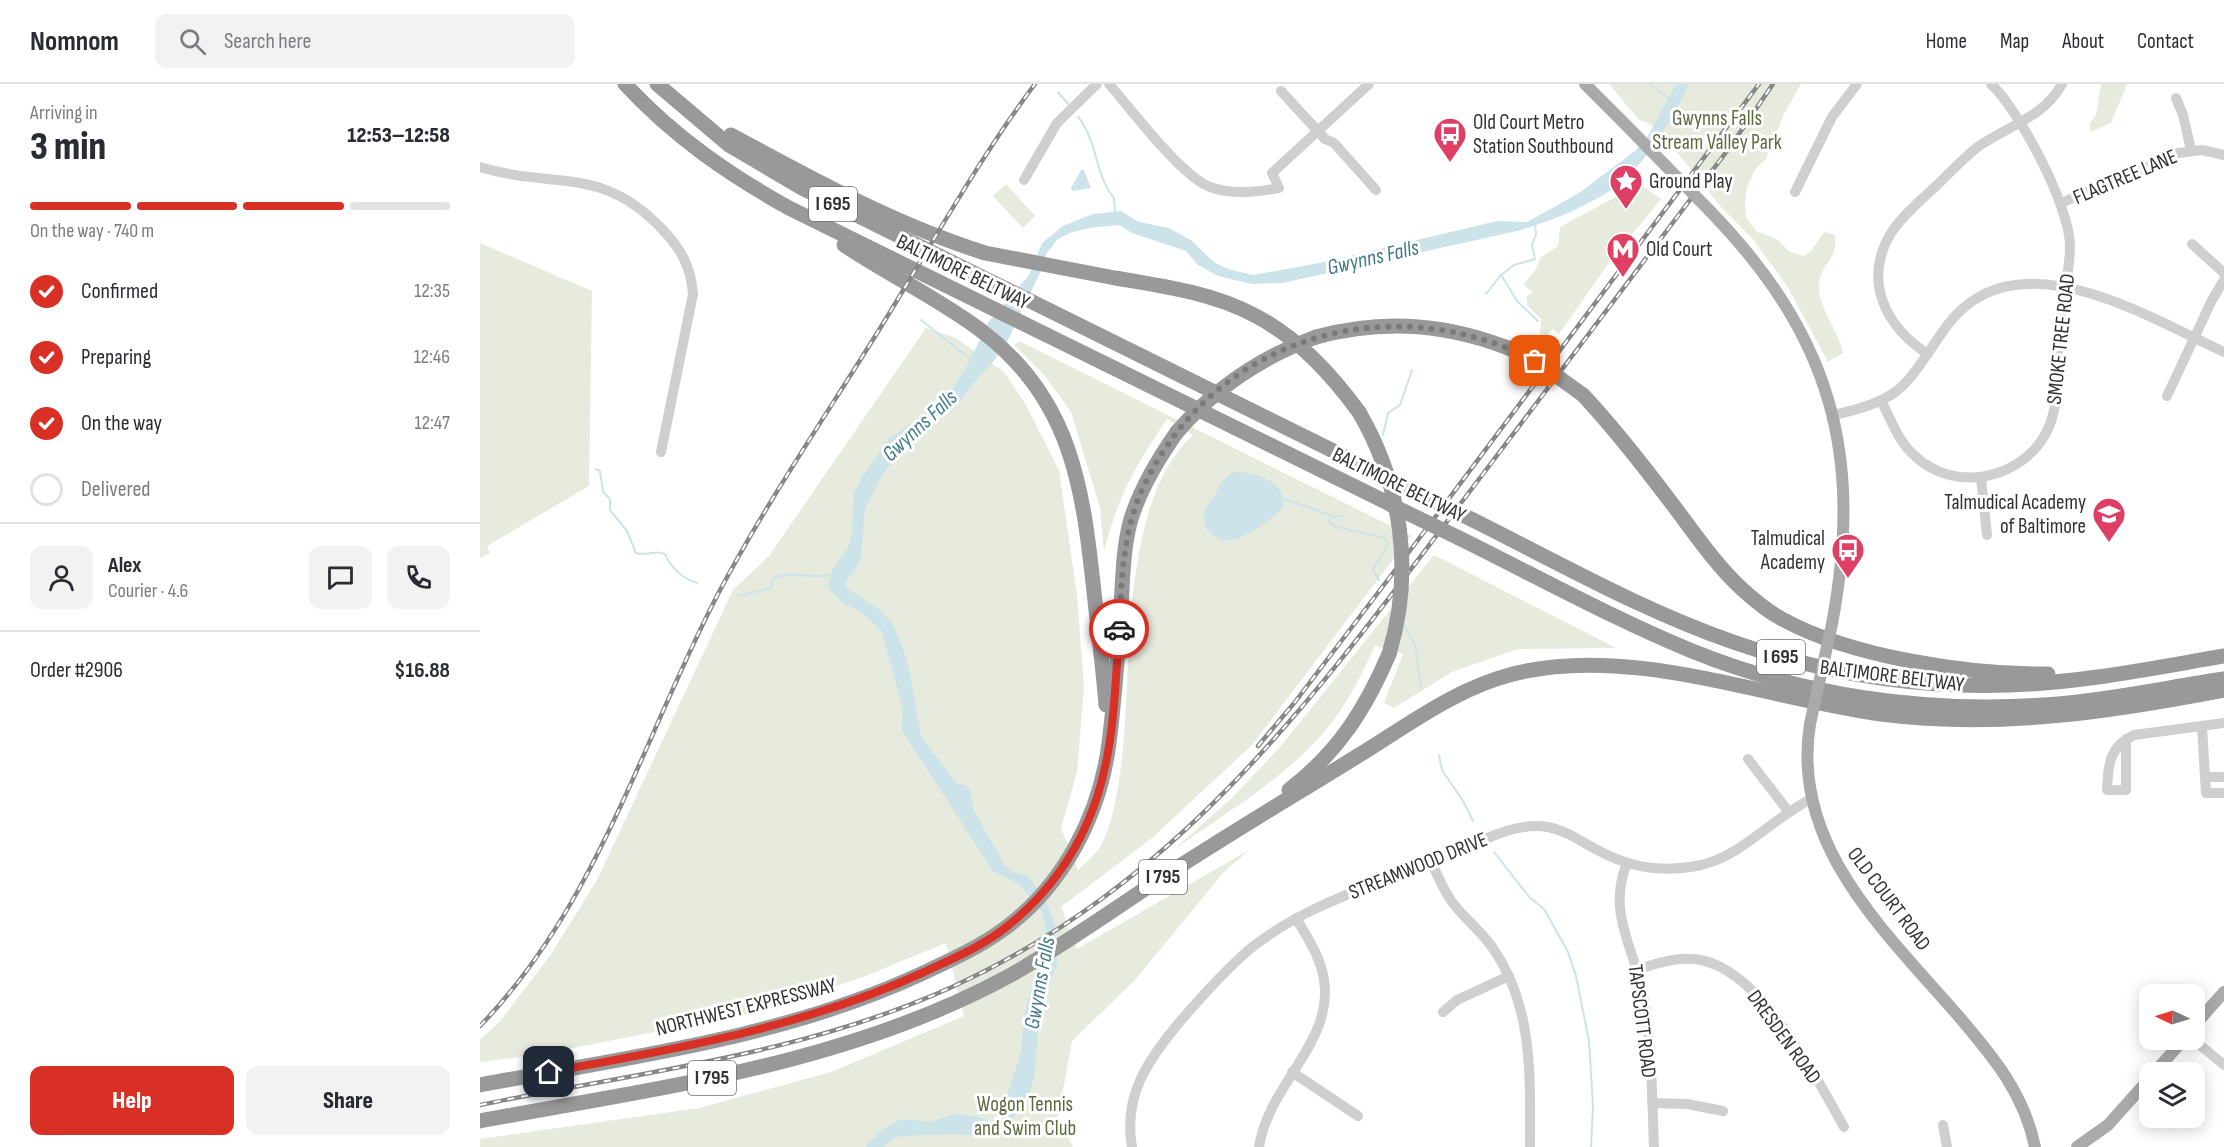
<!DOCTYPE html>
<html lang="en">
<head>
<meta charset="utf-8">
<style>
	:root { --surface:#fff; --page:#f2f2f3; --text:#2b2b33; --muted:#7c7c81; --line:#e1e1e2; --accent:#d93025 }
	body { margin:0; font-family:"Sofia Sans Condensed",sans-serif; background:var(--page); color:var(--text); height:100vh; display:flex; flex-direction:column; font-size:22px; white-space:nowrap }
	* { box-sizing:border-box; margin:0 }
	p { font-size:20px; color:var(--muted) }
	.icon { flex:none; width:33px; height:33px; fill:none; stroke:currentColor; stroke-width:2; stroke-linecap:round; stroke-linejoin:round }
	.map { position:relative; flex:1; overflow:hidden }
	.side { display:flex; flex-direction:column; background:var(--surface); width:480px }
	.side>* { flex:none }
	.needle { width:39px; rotate:274deg }
	.buttons { position:absolute; left:1659px; top:900px; display:grid; gap:12px }
	.buttons a { display:grid; place-items:center; width:66px; height:66px; border-radius:12px; background:var(--surface); box-shadow:0 3px 15px #0003; font-size:30px }
	.pin { position:absolute; display:grid; place-items:center; width:51px; height:51px; color:#fff; margin:-26px; border-radius:12px; box-shadow:0 3px 9px #0006 }
	.courier { position:absolute; display:grid; place-items:center; width:60px; height:60px; margin:-30px; border:4px solid #d93025; border-radius:50%; background:#fff; color:#222; box-shadow:0 2px 8px #0007 }
	.headline em { font-style:normal; font-weight:800 }
	.headline div { display:flex; flex-direction:column-reverse }
	.headline { display:flex; align-items:center; justify-content:space-between; height:102px; padding:0 30px }
	h1 { font-size:39px; font-weight:800; line-height:45px }
	.bar { display:grid; grid-template-columns:repeat(4,1fr); gap:9px 6px; align-content:center; height:72px; padding:0 30px }
	.bar i { height:8px; border-radius:4px; background:var(--line) }
	.bar .selected { background:var(--accent) }
	.bar p { grid-column:span 4 }
	.line { display:flex; align-items:center; gap:15px; padding:0 30px; border-top:2px solid var(--line) }
	.line div { flex:1 }
	.round { display:grid; place-items:center; flex:none; width:63px; height:63px; border-radius:12px; background:var(--page) }
	ol { padding:0 30px; list-style:none }
	li { display:flex; align-items:center; gap:18px; height:66px }
	li p { margin-inline-start:auto }
	li .icon { padding:6px; border-radius:50%; background:var(--accent); color:#fff; stroke-width:4 }
	li:last-child { color:var(--muted) }
	li i { width:33px; height:33px; border:3px solid var(--line); border-radius:50% }
	.button { display:flex; gap:12px; margin-top:auto; padding:12px 30px }
	.button a { flex:1; height:69px; border-radius:12px; background:var(--accent); color:#fff; font-size:24px; font-weight:800; line-height:69px; text-align:center }
	.button a+a { background:var(--page); color:var(--text) }
	header { display:flex; align-items:center; gap:36px; box-sizing:border-box; height:84px; padding:0 30px; background:var(--surface); border-bottom:2px solid var(--line) }
	header strong { font-size:28px }
	nav { display:flex; gap:33px; margin-inline-start:auto; font-size:21px }
	.search { width:420px; height:54px; background:var(--page); display:flex; align-items:center; gap:15px; box-sizing:border-box; padding:0 21px; border-radius:12px; color:var(--muted); font-size:22px }
	main { display:flex; flex:1; min-height:0 }
	.map>svg:first-child { display:block }
	.green { fill:#e7ebde }
	.water { fill:#cce3ea }
	.lines { fill:none; stroke-linecap:round; stroke-linejoin:round }
	.stream { stroke:#cce3ea; stroke-width:2 }
	.minor { stroke:#cfcfcf; stroke-width:10 }
	.major { stroke:#aaa; stroke-width:12 }
	.highway { stroke:#999; stroke-width:15 }
	.rail-casing { stroke:#878787; stroke-width:4.5 }
	.rail { stroke:#fff; stroke-width:2; stroke-dasharray:7; stroke-linecap:butt }
	.major-bridge { stroke:#aaa; stroke-width:12 }
	.highway-bridge { stroke:#999; stroke-width:15 }
	.done { stroke:#7a7a7a; stroke-width:6; stroke-dasharray:0 10.8 }
	.route { stroke:#d93025; stroke-width:8 }
	.labels { text-anchor:middle; dominant-baseline:central; stroke-width:6; stroke-linejoin:round; paint-order:stroke }
	.shield { fill:#fff; stroke:#707070; stroke-width:1.5 }
	.shield-label { font-size:20px; font-weight:bold; fill:#323232 }
	.park-label { font-size:21px; fill:#5c6c40; stroke:#fff }
	.poi-label { font-size:21px; fill:#323232; stroke:#fff; text-anchor:start }
	.street-label { font-size:21px; fill:#323232; stroke:#fff }
	.water-label { font-size:22px; font-style:italic; fill:#407a8b; stroke:#fff }
</style>
</head>
<body>
<header>
<strong>Nomnom</strong>
<div class="search"><svg class="icon" aria-label="search" viewBox="0 0 24 24"><circle cx="10" cy="10" r="6"/><path d="M15 15l6 6"/></svg>Search here</div>
<nav><a>Home</a><a>Map</a><a>About</a><a>Contact</a></nav>
</header>
<main>
<section class="side">
<div class="headline"><div><h1>3 min</h1><p>Arriving in</p></div><em>12:53–12:58</em></div>
<div class="bar"><i class="selected"></i><i class="selected"></i><i class="selected"></i><i></i><p>On the way · 740 m</p></div>
<ol>
<li><svg class="icon" aria-label="check" viewBox="0 0 24 24"><path d="M5 12l5 5 9-10"/></svg>Confirmed<p>12:35</p></li>
<li><svg class="icon" aria-label="check" viewBox="0 0 24 24"><path d="M5 12l5 5 9-10"/></svg>Preparing<p>12:46</p></li>
<li><svg class="icon" aria-label="check" viewBox="0 0 24 24"><path d="M5 12l5 5 9-10"/></svg>On the way<p>12:47</p></li>
<li><i></i>Delivered</li>
</ol>
<div class="line" style="height:108px"><a class="round"><svg class="icon" aria-label="person" viewBox="0 0 24 24"><circle cx="12" cy="8" r="4"/><path d="M4 21q1-7 8-7t8 7"/></svg></a><div><b>Alex</b><p>Courier · 4.6</p></div><a class="round"><svg class="icon" aria-label="chat" viewBox="0 0 24 24"><path d="M4 5h16v11H9l-5 4z"/></svg></a><a class="round"><svg class="icon" aria-label="phone" viewBox="0 0 24 24"><path d="M5 4h4l2 5-3 2q2 4 5 5l2-3 5 2v4C11 20 4 13 5 4z"/></svg></a></div>
<div class="line" style="height:78px"><div>Order #2906</div><b>$16.88</b></div>
<div class="button"><a>Help</a><a>Share</a></div>
</section>
<div class="map">
<svg width="1744" height="1063" viewBox="0 0 1744 1063">
	<rect width="100%" height="100%" fill="#fff"/>
	<g class="green">
		<path d="M 1129,0 L 1321,0 L 1303,32 L 1286,75 L 1276,84 L 1267,103 L 1265,117 L 1266,133 L 1276,147 L 1297,155 L 1310,168 L 1324,172 L 1331,167 L 1344,148 L 1355,151 C 1358,176 1342,178 1339,199 C 1336,221 1359,247 1363,269 L 1348,278 L 1309,205 L 1272,154 L 1241,123 L 1195,66 L 1170,40 L 1159,36 Z"/>
		<path d="M 1621,0 L 1647,0 L 1631,39 L 1610,48 L 1610,39 L 1616,31 Z"/>
		<path d="M 1156,97 L 1181,115 L 1131,176 L 1079,250 L 1072,245 L 1056,266 L 1054,264 L 1060,251 L 1061,235 L 1047,221 L 1047,212 L 1053,208 L 1043,201 L 1056,185 L 1060,174 L 1078,162 L 1080,143 L 1139,111 Z"/>
		<path d="M 526,100 L 555,132 L 543,144 L 513,112 Z"/>
		<path d="M 0,159 L 112,207 L 109,402 L 7,462 L 10,469 L 0,474 Z"/>
		<path d="M 446,244 L 476,254 L 524,288 L 546,321 L 579,386 L 597,511 L 604,604 L 597,688 L 581,744 L 598,786 C 605,779 615,771 620,763 C 633,742 639,699 642,675 C 653,581 639,419 713,351 L 687,335 C 655,383 638,411 624,468 L 620,424 L 591,328 L 565,292 L 534,261 L 539,257 L 931,452 L 772,661 L 672,754 L 581,823 L 597,865 L 769,766 L 743,789 L 655,896 L 592,957 L 578,1034 L 593,1063 L 0,1063 L 0,1055 L 219,1024 L 351,988 L 484,932 L 466,859 L 383,893 L 282,927 L 63,970 L 0,978 L 0,956 L 21,936 L 69,873 L 117,796 L 253,506 L 289,472 Z"/>
		<path d="M 954,471 L 1136,564 L 1038,565 L 972,588 L 914,624 L 904,619 L 923,570 L 895,562 C 883,588 870,615 852,638 C 810,692 747,728 692,767 L 753,713 L 801,662 Z"/>
	</g>
	<g class="water">
		<path d="M 1196,0 L 1209,0 C 1193,34 1173,69 1145,95 C 1122,117 1067,139 1037,147 L 803,199 L 772,200 L 738,192 L 718,181 L 706,167 L 652,149 L 639,141 L 609,144 L 590,149 L 578,155 L 566,170 L 560,189 L 527,258 L 510,282 L 500,291 L 479,319 L 425,361 L 400,394 L 385,425 L 381,476 L 365,500 L 368,505 L 400,526 L 412,539 L 422,561 L 429,585 L 441,652 L 476,699 L 485,701 L 490,706 L 494,727 L 523,778 L 531,787 L 547,792 L 552,797 L 567,820 L 575,841 L 577,881 L 560,925 L 554,994 L 550,1009 L 530,1038 L 520,1048 L 500,1052 L 473,1050 L 427,1052 L 415,1053 L 403,1063 L 385,1063 L 399,1048 L 421,1035 L 451,1038 L 473,1030 L 500,1033 L 513,1039 L 519,1035 L 541,969 L 545,928 L 566,846 L 562,828 L 540,801 L 513,787 L 422,647 L 423,625 L 401,546 L 380,527 L 364,520 L 348,504 L 352,486 L 368,464 L 372,447 L 374,409 L 382,393 L 409,355 L 452,324 L 473,304 L 487,282 L 508,239 L 549,191 L 562,159 L 583,142 L 613,130 L 641,127 L 659,138 L 689,144 L 712,157 L 735,179 L 748,185 L 773,191 L 844,178 L 1017,137 L 1047,138 L 1099,109 L 1155,67 L 1168,52 Z"/>
		<path d="M 601,86 L 604,86 L 611,104 L 592,107 L 591,104 Z"/>
		<path d="M 755,388 C 776,388 807,397 803,424 C 792,435 766,454 751,456 C 745,458 739,455 734,452 C 717,439 724,426 734,412 C 740,401 743,393 755,388 Z"/>
	</g>
	<g class="lines">
		<g class="stream">
			<path d="M 1169,0 L 1188,14"/>
			<path d="M 578,8 L 589,21"/>
			<path d="M 598,33 C 618,57 615,92 634,114 L 635,128"/>
			<path d="M 1021,191 L 1037,217 L 1058,237"/>
			<path d="M 1006,210 L 1020,192 L 1034,181 L 1055,175 L 1052,161 L 1056,150 L 1055,140"/>
			<path d="M 441,236 L 493,277"/>
			<path d="M 903,351 L 908,329 L 920,321 L 932,286"/>
			<path d="M 116,385 L 120,387 L 123,408 L 130,415 L 130,426 L 147,447 L 156,469 C 167,473 174,465 185,470 C 190,483 203,495 217,499"/>
			<path d="M 802,414 L 853,432"/>
			<path d="M 862,432 L 851,433 L 849,438 L 853,442 L 904,454 L 908,458 C 906,470 897,475 893,486 L 899,496"/>
			<path d="M 258,512 L 291,504 L 293,494 C 312,487 332,495 352,491"/>
			<path d="M 924,542 L 935,560 L 941,603"/>
			<path d="M 959,671 L 962,686 L 983,717 L 993,737"/>
			<path d="M 1014,768 L 1050,814 L 1064,825 L 1088,868 L 1096,892 L 1109,957 L 1113,1022 L 1111,1063"/>
		</g>
		<g class="minor">
			<path d="M 629,0 C 651,25 701,92 730,103 C 752,111 777,108 799,104 L 792,89 L 889,0"/>
			<path d="M 801,7 L 845,55 L 854,59 L 896,106"/>
			<path d="M 1696,14 L 1703,31 L 1711,66"/>
			<path d="M 0,83 C 75,106 121,80 183,146 C 201,165 211,183 213,210 L 181,368"/>
			<path d="M 544,96 L 577,39 L 617,0"/>
			<path d="M 1315,108 L 1352,33 L 1377,0"/>
			<path d="M 1581,119 L 1698,69 L 1722,66 L 1744,71"/>
			<path d="M 1712,160 L 1744,189"/>
			<path d="M 1448,270 C 1406,243 1382,197 1411,149 C 1423,131 1440,117 1455,103 C 1470,89 1483,74 1499,62 C 1528,42 1564,33 1582,0"/>
			<path d="M 1687,312 L 1732,216 L 1744,196"/>
			<path d="M 1402,318 C 1411,337 1419,358 1435,372 C 1474,409 1539,396 1565,351 C 1581,323 1577,284 1578,253 C 1580,222 1590,193 1590,162 C 1590,123 1540,27 1511,0"/>
			<path d="M 1353,331 C 1426,316 1426,299 1466,243 C 1534,149 1666,232 1744,268"/>
			<path d="M 1501,394 L 1507,451"/>
			<path d="M 1722,643 L 1726,709 L 1744,709"/>
			<path d="M 1646,655 L 1646,706 L 1627,706 C 1628,681 1629,663 1654,651 L 1744,639"/>
			<path d="M 1268,675 L 1308,727"/>
			<path d="M 1725,693 L 1744,693"/>
			<path d="M 951,777 C 957,791 963,805 972,818 C 984,834 1000,846 1012,863 C 1054,922 1050,993 1050,1063"/>
			<path d="M 1147,779 C 1126,831 1156,865 1164,916 C 1172,964 1172,1014 1174,1063"/>
			<path d="M 1158,885 C 1179,879 1199,872 1221,876 C 1282,888 1336,993 1364,1043"/>
			<path d="M 963,928 L 977,916 L 1029,892"/>
			<path d="M 1714,956 L 1744,981"/>
			<path d="M 812,988 L 878,1032"/>
			<path d="M 1172,1019 L 1207,1020 L 1243,1027"/>
			<path d="M 1463,1041 L 1467,1063"/>
			<path d="M 652,1063 C 643,1013 667,977 698,940 C 721,913 744,887 771,864 C 810,833 855,815 901,797 C 939,782 977,766 1015,751 C 1083,725 1092,762 1148,779 C 1171,786 1197,786 1221,781 C 1263,771 1293,734 1331,715"/>
			<path d="M 779,1063 C 789,996 863,953 841,883 C 836,865 825,850 816,834"/>
		</g>
		<g class="major">
			<path d="M 1105,0 L 1142,37"/>
			<path d="M 1230,127 C 1351,252 1384,370 1352,540"/>
			<path d="M 1330,640 C 1310,763 1408,850 1481,935 C 1515,975 1544,1010 1555,1063"/>
			<path d="M 1714,942 L 1744,908"/>
			<path d="M 1675,988 L 1703,956"/>
			<path d="M 1597,1063 L 1628,1041 L 1670,994"/>
		</g>
		<g class="highway">
			<path d="M 145,0 C 193,52 248,90 309,124 L 908,419"/>
			<path d="M 177,0 L 249,61 L 322,104 L 916,398"/>
			<path d="M 251,51 C 332,95 416,141 505,169 C 548,177 592,186 635,194 C 684,202 733,209 776,232 C 819,255 851,290 879,328"/>
			<path d="M 364,161 C 409,191 461,216 503,248 C 592,316 603,405 614,508 C 618,545 623,583 626,621"/>
			<path d="M 836,253 C 906,234 971,240 1038,268"/>
			<path d="M 1103,311 C 1135,345 1162,380 1190,417 C 1213,447 1234,479 1262,505 C 1274,516 1287,527 1302,535 C 1371,573 1489,591 1568,590"/>
			<path d="M 993,436 C 1079,479 1165,528 1256,559 C 1343,589 1436,604 1528,601 C 1601,599 1673,584 1744,572"/>
			<path d="M 979,454 C 1056,492 1132,534 1212,567 C 1323,612 1445,629 1564,621 C 1624,617 1684,604 1744,595"/>
			<path d="M 809,706 C 858,668 885,626 909,570"/>
			<path d="M 0,1001 C 149,973 303,954 441,890 C 469,877 498,864 524,845 C 583,802 620,731 629,659 C 635,613 638,568 641,522 C 643,493 643,463 651,435 C 661,403 678,375 697,348"/>
			<path d="M 0,1037 C 181,1003 365,981 529,892 C 583,862 634,825 686,791 C 749,750 813,712 876,673 C 927,642 974,605 1033,590 C 1150,560 1283,614 1401,630 C 1518,645 1629,628 1744,606"/>
		</g>
		<defs>
			<g id="rail">
				<path d="M 778,662 L 815,618 L 935,460 L 1279,0"/>
				<path d="M 0,942 C 117,821 162,656 238,510 C 286,419 345,333 399,246 C 449,165 498,76 555,0"/>
				<path d="M 0,1021 C 159,988 322,971 472,903 C 701,798 834,614 981,419 C 1071,301 1160,182 1250,63 L 1293,0"/>
			</g>
		</defs>
		<use href="#rail" class="rail-casing"/>
		<use href="#rail" class="rail"/>
		<g class="major-bridge">
			<path d="M 1142,37 L 1230,127"/>
			<path d="M 1330,640 L 1352,540"/>
		</g>
		<g class="highway-bridge">
			<path d="M 1038,268 L 1074,290 L 1103,311"/>
			<path d="M 879,328 C 922,402 934,488 909,570"/>
			<path d="M 697,348 C 736,303 781,273 836,253"/>
			<path d="M 921,401 L 993,436"/>
			<path d="M 911,421 L 979,454"/>
		</g>
	</g>
	<g class="lines">
		<path class="done" d="M 639,545 C 642,496 642,447 664,402 C 734,252 912,202 1055,277"/>
		<path class="route" d="M 69,988 C 196,965 324,943 442,889 C 470,876 501,863 525,844 C 561,816 590,779 608,737 C 634,678 635,609 639,545"/>
	</g>
	<defs>
		<symbol id="bus-pin" viewBox="-11 -11 22 30"><path d="M0 17L-7.5 6A9.5 9.5 0 1 1 7.5 6Z" fill="#de3f64" stroke="#fff"/><path d="M-5-6H5V4H4V6H2V4H-2V6H-4V4H-5ZM-3.5-4V0h7V-4ZM-3.5 1.2v1.5H-2V1.2ZM2 1.2v1.5H3.5V1.2Z" fill="#fff"/></symbol>
		<symbol id="sight-pin" viewBox="-11 -11 22 30"><path d="M0 17L-7.5 6A9.5 9.5 0 1 1 7.5 6Z" fill="#de3f64" stroke="#fff"/><path d="M0-6L1.8-2.2L6-1.7L2.9 1.2L3.7 5.4L0 3.3L-3.7 5.4L-2.9 1.2L-6-1.7L-1.8-2.2Z" fill="#fff"/></symbol>
		<symbol id="metro-pin" viewBox="-11 -11 22 30"><path d="M0 17L-7.5 6A9.5 9.5 0 1 1 7.5 6Z" fill="#de3f64" stroke="#fff"/><path d="M-5.5 5V-5H-3L0 0L3-5H5.5V5H3V-.5L0 4L-3-.5V5Z" fill="#fff"/></symbol>
		<symbol id="school-pin" viewBox="-11 -11 22 30"><path d="M0 17L-7.5 6A9.5 9.5 0 1 1 7.5 6Z" fill="#de3f64" stroke="#fff"/><path d="M0-5L7-2L0 1L-7-2ZM-4 1L0 2.5L4 1V4Q0 6-4 4Z" fill="#fff"/></symbol>
	</defs>
	<g fill-rule="evenodd">
		<use href="#bus-pin" x="951" y="31" width="38" height="52"/>
		<use href="#sight-pin" x="1127" y="78" width="38" height="52"/>
		<use href="#metro-pin" x="1124" y="146" width="38" height="52"/>
		<use href="#school-pin" x="1610" y="411" width="38" height="52"/>
		<use href="#bus-pin" x="1349" y="447" width="38" height="52"/>
	</g>
	<g class="labels">
		<g class="shield">
			<rect x="329" y="103" width="48" height="34" rx="4.5"/>
			<rect x="1277" y="556" width="48" height="34" rx="4.5"/>
			<rect x="659" y="776" width="48" height="34" rx="4.5"/>
			<rect x="208" y="977" width="48" height="34" rx="4.5"/>
		</g>
		<g class="shield-label">
			<text x="353" y="120">I 695</text>
			<text x="1301" y="573">I 695</text>
			<text x="683" y="793">I 795</text>
			<text x="232" y="994">I 795</text>
		</g>
		<g class="park-label">
			<text x="1237" y="34">Gwynns Falls<tspan x="1237" dy="24">Stream Valley Park</tspan></text>
			<text x="545" y="1020">Wogon Tennis<tspan x="545" dy="24">and Swim Club</tspan></text>
		</g>
		<g class="poi-label">
			<text x="993" y="38">Old Court Metro<tspan x="993" dy="24">Station Southbound</tspan></text>
			<text x="1169" y="97">Ground Play</text>
			<text x="1166" y="165">Old Court</text>
			<text x="1606" y="418" text-anchor="end">Talmudical Academy<tspan x="1606" dy="24">of Baltimore</tspan></text>
			<text x="1345" y="454" text-anchor="end">Talmudical<tspan x="1345" dy="24">Academy</tspan></text>
		</g>
		<g class="street-label">
			<text transform="translate(1645 93) rotate(-23)">FLAGTREE LANE</text>
			<text transform="translate(483 188) rotate(26)">BALTIMORE BELTWAY</text>
			<text transform="translate(1581 255) rotate(-84)">SMOKE TREE ROAD</text>
			<text transform="translate(919 401) rotate(26)">BALTIMORE BELTWAY</text>
			<text transform="translate(1412 592) rotate(7)">BALTIMORE BELTWAY</text>
			<text transform="translate(938 782) rotate(-22)">STREAMWOOD DRIVE</text>
			<text transform="translate(1409 815) rotate(53)">OLD COURT ROAD</text>
			<text transform="translate(266 923) rotate(-14)">NORTHWEST EXPRESSWAY</text>
			<text transform="translate(1162 937) rotate(83)">TAPSCOTT ROAD</text>
			<text transform="translate(1304 953) rotate(54)">DRESDEN ROAD</text>
		</g>
		<g class="water-label">
			<text transform="translate(893 174) rotate(-13)">Gwynns Falls</text>
			<text transform="translate(440 342) rotate(-43)">Gwynns Falls</text>
			<text transform="translate(560 899) rotate(-80)">Gwynns Falls</text>
		</g>
	</g>
</svg>
<div class="buttons">
<a><svg class="needle" viewBox="-14 -14 28 28"><path d="M0-13l5 13h-10z" fill="#e53935"/><path d="M0 13l5-13h-10z" fill="#7c7c81"/></svg></a>
<a><svg class="icon" aria-label="layers" viewBox="0 0 24 24"><path d="M12 4l9 5-9 5-9-5zM3 14l9 5 9-5"/></svg></a>
</div>
<div class="pin" style="left:1055px;top:277px;background:#ea580c"><svg class="icon" aria-label="bag" viewBox="0 0 24 24"><path d="M5 8h14l-1 12H6zM9 8a3 3 0 0 1 6 0"/></svg></div>
<div class="pin" style="left:69px;top:988px;background:#1f2937"><svg class="icon" aria-label="home" viewBox="0 0 24 24"><path d="M3 11l9-7 9 7M6 9v11h12V9"/></svg></div>
<div class="courier" style="left:639px;top:545px"><svg class="icon" aria-label="car" viewBox="0 0 24 24"><path d="M5 17H2v-5l4-1 3-4h7l3 4 3 1v5h-3M9 17h6M6 11h13"/><circle cx="7" cy="17" r="2"/><circle cx="17" cy="17" r="2"/></svg></div>
</div>
</main>
</body>
</html>
